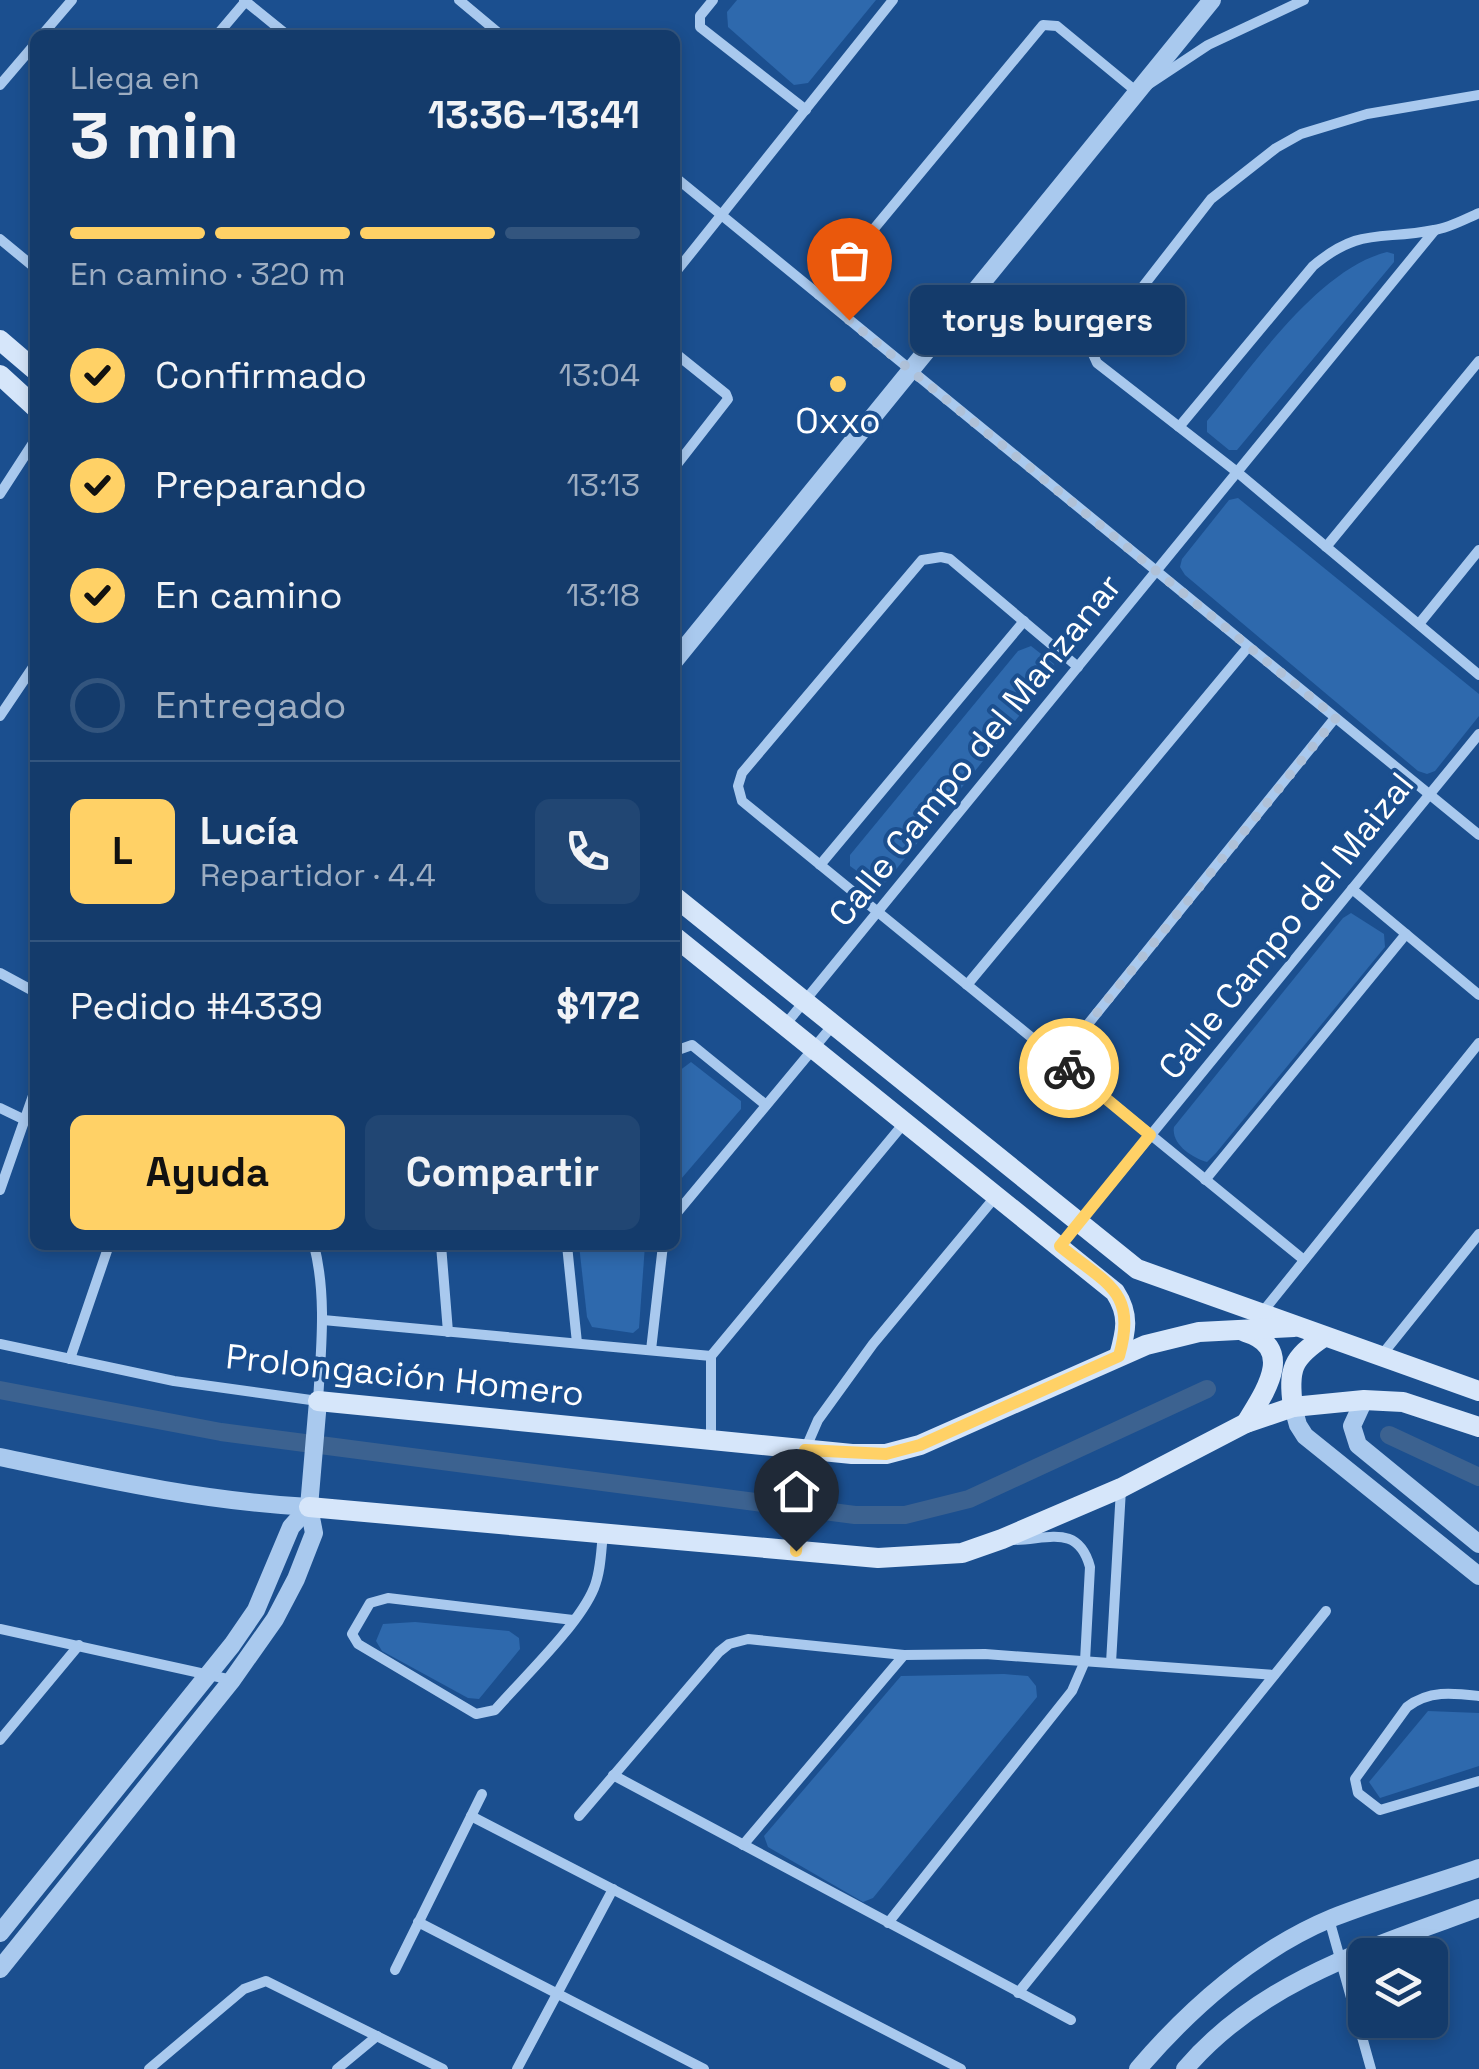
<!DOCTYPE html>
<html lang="es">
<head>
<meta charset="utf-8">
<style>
	:root { --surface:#143b6b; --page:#214673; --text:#f1f3f6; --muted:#9dadc1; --line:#33557e; --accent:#ffd166 }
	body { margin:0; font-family:"Space Grotesk",sans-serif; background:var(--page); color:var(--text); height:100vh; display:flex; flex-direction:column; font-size:38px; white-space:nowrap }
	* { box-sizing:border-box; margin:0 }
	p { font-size:32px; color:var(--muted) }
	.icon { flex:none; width:55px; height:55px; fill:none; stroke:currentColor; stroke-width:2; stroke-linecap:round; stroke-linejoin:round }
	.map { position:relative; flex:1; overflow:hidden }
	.side { position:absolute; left:30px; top:30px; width:650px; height:1220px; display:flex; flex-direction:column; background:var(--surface); border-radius:15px; box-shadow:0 5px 15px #0003,0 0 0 2px var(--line) }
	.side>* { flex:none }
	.buttons { position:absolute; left:1348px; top:1938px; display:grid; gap:20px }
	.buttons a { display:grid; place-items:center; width:100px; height:100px; border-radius:15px; background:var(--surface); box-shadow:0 5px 15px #0003,0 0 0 2px var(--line); font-size:50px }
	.pin { position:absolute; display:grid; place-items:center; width:85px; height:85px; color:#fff; margin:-102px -42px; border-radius:50% 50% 50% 0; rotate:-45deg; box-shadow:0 0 10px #0007 }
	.pin .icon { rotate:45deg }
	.courier { position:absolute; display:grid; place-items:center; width:100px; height:100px; margin:-50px; border:8px solid #ffd166; border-radius:50%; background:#fff; color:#222; box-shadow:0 2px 12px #0007 }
	.bubble { position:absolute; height:70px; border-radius:15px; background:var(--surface); box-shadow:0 5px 15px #0003,0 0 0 2px var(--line); font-size:32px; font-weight:700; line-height:70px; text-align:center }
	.overview em { font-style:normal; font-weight:700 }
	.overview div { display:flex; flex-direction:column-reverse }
	.overview { display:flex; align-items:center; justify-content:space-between; height:170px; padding:0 40px }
	h1 { font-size:65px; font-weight:700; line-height:75px }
	.bar { display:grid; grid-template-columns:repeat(4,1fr); gap:15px 10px; align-content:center; height:120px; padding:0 40px }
	.bar i { height:12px; border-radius:8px; background:var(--line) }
	.bar .on { background:var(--accent) }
	.bar p { grid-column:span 4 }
	.line { display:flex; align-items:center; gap:25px; padding:0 40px; border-top:2px solid var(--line) }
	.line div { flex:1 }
	.round { display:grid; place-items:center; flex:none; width:105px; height:105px; border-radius:15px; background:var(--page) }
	ol { padding:0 40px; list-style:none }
	li { display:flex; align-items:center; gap:30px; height:110px }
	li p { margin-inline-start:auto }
	li .icon { padding:10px; border-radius:50%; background:var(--accent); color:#111; stroke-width:4 }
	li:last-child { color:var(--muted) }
	li i { width:55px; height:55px; border:5px solid var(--line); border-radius:50% }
	.cta { display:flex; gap:20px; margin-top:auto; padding:20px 40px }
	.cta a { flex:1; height:115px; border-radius:15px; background:var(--accent); color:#111; font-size:40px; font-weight:700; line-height:115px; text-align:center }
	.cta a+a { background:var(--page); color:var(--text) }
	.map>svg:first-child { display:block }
	.green { fill:#2e69ad }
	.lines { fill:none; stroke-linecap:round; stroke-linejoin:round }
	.canal { stroke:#3c6290; stroke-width:18 }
	.minor { stroke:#a9c9ee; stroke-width:10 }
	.tertiary { stroke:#a9c9ee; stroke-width:18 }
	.secondary { stroke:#d6e6fa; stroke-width:20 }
	.done { stroke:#afc1d8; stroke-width:10; stroke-dasharray:0 18 }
	.route { stroke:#ffd166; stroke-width:12 }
	.poi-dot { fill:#ffd166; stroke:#1b4f8f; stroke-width:4 }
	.labels { text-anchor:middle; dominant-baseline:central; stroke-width:8; stroke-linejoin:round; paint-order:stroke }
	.poi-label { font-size:35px; fill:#fff; stroke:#1b4f8f }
	.street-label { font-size:35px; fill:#fff; stroke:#1b4f8f }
</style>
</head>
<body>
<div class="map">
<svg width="1479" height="2069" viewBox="0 0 1479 2069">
	<rect width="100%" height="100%" fill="#1b4f8f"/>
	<g class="green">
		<path d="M 737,0 L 876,0 L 808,83 L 794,85 L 728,27 L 727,12 Z"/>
		<path d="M 1387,252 L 1394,254 L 1394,262 L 1237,450 L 1229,450 L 1207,432 L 1207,421 C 1252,367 1318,269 1387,252 Z"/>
		<path d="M 1238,498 L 1479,694 L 1479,716 L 1435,771 L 1427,774 L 1418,771 L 1185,575 L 1180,567 L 1182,559 L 1229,500 Z"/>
		<path d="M 1031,646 L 1054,664 L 1055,671 L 886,882 L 876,885 L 850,866 L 850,855 L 1018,651 Z"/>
		<path d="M 1351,913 L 1384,934 L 1385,947 L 1216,1153 L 1207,1162 C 1192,1158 1171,1144 1174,1127 L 1343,918 Z"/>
		<path d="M 691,1062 L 741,1101 L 741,1109 L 675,1186 L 675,1074 Z"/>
		<path d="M 579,1245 L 645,1245 L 639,1328 L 633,1333 L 592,1327 L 587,1317 Z"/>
		<path d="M 415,1622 L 509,1631 L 519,1638 L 520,1649 L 479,1699 L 468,1698 L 382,1651 L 376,1641 L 383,1624 Z"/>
		<path d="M 1004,1674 L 1028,1676 L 1036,1686 L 1037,1697 L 873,1898 L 863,1902 L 768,1847 L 764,1836 L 901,1676 Z"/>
		<path d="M 1428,1711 L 1479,1713 L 1479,1766 L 1380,1798 L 1369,1782 Z"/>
	</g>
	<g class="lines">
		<g class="canal">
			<path d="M 0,1390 L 221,1432 L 855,1515 L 905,1515 L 969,1499 L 1207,1389"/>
			<path d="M 1389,1435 L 1479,1477"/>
		</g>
		<g class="minor">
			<path d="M 244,0 L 287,35"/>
			<path d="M 459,0 L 501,35"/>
			<path d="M 713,0 L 700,16 L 700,27 L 806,110"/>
			<path d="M 42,35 L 72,0"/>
			<path d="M 217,35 L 245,2"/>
			<path d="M 0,85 L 35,44"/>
			<path d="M 1479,95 L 1367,114 L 1301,134 L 1276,148 L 1211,199 L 1092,352 L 1097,363 L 1237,472 L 1479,675"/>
			<path d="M 675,177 L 1479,835"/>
			<path d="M 0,239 L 35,268"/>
			<path d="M 675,273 L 893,0"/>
			<path d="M 819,295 L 1043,25 L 1057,26 L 1137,92 L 1208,45 L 1304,0"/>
			<path d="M 675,353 L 726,394 L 728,399 L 675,467"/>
			<path d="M 1179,427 L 1313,266 C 1361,226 1380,241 1434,230 C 1449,228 1465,219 1479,213"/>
			<path d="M 0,494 L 35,440"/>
			<path d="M 1326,547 L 1479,361"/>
			<path d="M 1419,624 L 1479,550"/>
			<path d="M 1078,667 L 950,559 L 941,557 L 922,560 L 742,773 L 738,786 L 742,801 L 1304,1260"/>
			<path d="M 0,716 L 35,664"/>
			<path d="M 820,865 L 1024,621"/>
			<path d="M 1352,889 L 1479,995"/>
			<path d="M 0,973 L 35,992"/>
			<path d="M 967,985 L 1248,647"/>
			<path d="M 785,1025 L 1435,230"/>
			<path d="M 675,1051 L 692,1045 L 766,1105"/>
			<path d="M 1059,1060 L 1335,718"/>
			<path d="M 0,1108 L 25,1120"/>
			<path d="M 1205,1180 L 1406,934"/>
			<path d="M 0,1190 L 35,1090"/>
			<path d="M 675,1215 L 833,1025"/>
			<path d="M 441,1245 L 448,1332"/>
			<path d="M 567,1245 L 577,1343"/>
			<path d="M 1060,1246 L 1479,734"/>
			<path d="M 1261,1314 L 1479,1043"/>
			<path d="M 323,1320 L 711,1356"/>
			<path d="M 0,1344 L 174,1381 L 318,1401 C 321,1349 327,1296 314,1245"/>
			<path d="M 651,1350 L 663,1245"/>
			<path d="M 1381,1356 L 1479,1234"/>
			<path d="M 70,1359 L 109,1245"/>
			<path d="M 711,1439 L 711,1356 L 905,1122"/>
			<path d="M 796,1551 L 805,1450 L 818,1420 L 873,1344 L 996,1196"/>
			<path d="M 573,1620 L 388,1598 L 370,1603 L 352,1634 L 358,1644 L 476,1714 L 495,1710 C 523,1678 579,1625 594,1588 C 601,1571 601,1551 603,1533"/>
			<path d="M 0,1629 L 232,1680"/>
			<path d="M 1111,1663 L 1121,1489"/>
			<path d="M 1479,1696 C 1453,1693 1429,1690 1407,1707 L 1355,1779 L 1358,1793 L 1380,1810 L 1479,1781"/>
			<path d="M 0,1740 L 79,1645"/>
			<path d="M 613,1775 L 1071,2020"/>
			<path d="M 471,1816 L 961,2069"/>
			<path d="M 579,1816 L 719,1652 L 729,1644 L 748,1639 L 904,1655 L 985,1654 L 1274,1675"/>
			<path d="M 743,1845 L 904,1655"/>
			<path d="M 1329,1919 L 1371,2069"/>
			<path d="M 418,1922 L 704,2069"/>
			<path d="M 888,1923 L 1072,1691 L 1085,1661 L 1090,1567 C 1078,1523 1047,1540 1013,1540"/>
			<path d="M 395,1970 L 482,1794"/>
			<path d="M 1018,1993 L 1326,1611"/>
			<path d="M 149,2069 L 244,1989 L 266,1981 L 443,2069"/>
			<path d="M 337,2069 L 377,2036"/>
			<path d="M 517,2069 L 613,1889"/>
		</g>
		<g class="tertiary">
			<path d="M 675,660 L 1212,0"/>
			<path d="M 1364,1400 L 1352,1426 L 1358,1445 L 1479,1544"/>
			<path d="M 1293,1407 L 1298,1425 L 1305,1436 L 1479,1576"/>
			<path d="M 0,1457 C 104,1479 202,1501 309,1507"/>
			<path d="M 0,1933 L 232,1645 L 256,1610 L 291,1527 L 309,1507"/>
			<path d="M 0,1969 L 232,1680 L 275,1619 L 296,1579 L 314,1533 L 309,1507 L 318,1401"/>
			<path d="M 1138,2069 C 1190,2008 1257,1949 1332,1918 C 1380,1899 1430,1885 1479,1868"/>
			<path d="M 1185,2069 C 1261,1980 1373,1947 1479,1908"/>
		</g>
		<g class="secondary">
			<path d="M 0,340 L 35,370"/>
			<path d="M 0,375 L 35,407"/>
			<path d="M 675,897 L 1137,1269 L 1479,1391"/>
			<path d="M 675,937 L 1115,1292 C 1130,1315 1126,1331 1119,1356"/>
			<path d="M 1245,1332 C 1297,1348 1264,1393 1246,1423"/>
			<path d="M 318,1401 L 852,1454 L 886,1454 L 920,1445 L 1146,1345 L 1199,1332 L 1294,1327"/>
			<path d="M 1293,1407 C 1288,1369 1292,1358 1324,1337"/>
			<path d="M 309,1507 L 878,1558 L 962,1553 L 1002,1539 L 1121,1488 L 1246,1423 L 1293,1407 L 1364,1400 L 1403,1402 L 1479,1427"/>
		</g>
	</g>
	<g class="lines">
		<path class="done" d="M 849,320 L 1336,718 L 1059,1060 L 1069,1068"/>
		<path class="route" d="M 796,1551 L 805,1450 L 886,1454 L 920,1445 L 1119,1356 C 1138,1291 1106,1284 1060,1246 L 1150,1135 L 1069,1068"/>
	</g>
	<circle class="poi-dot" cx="838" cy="384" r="10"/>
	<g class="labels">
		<g class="poi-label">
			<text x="838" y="421">Oxxo</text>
		</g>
		<g class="street-label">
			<text transform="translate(975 750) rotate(-51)">Calle Campo del Manzanar</text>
			<text transform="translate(1286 926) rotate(-51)">Calle Campo del Maizal</text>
			<text transform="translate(405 1375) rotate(6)">Prolongación Homero</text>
		</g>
	</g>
</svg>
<div class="buttons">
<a><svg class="icon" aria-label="layers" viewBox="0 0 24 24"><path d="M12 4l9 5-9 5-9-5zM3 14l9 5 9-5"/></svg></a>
</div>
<div class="pin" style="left:849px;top:320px;background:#ea580c"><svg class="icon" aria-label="bag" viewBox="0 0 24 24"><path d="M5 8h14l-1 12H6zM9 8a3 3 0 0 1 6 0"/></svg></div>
<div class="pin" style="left:796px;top:1551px;background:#1f2937"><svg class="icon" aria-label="home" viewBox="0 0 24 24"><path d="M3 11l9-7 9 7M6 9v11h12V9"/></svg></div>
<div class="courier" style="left:1069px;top:1068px"><svg class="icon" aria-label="bike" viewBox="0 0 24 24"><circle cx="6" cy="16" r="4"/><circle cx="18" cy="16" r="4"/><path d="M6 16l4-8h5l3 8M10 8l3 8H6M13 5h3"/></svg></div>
<div class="bubble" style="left:910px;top:285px;width:275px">torys burgers</div>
<section class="side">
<div class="overview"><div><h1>3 min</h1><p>Llega en</p></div><em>13:36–13:41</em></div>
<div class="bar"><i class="on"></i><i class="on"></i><i class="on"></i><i></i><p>En camino · 320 m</p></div>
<ol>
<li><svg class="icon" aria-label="check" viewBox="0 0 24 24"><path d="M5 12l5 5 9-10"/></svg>Confirmado<p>13:04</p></li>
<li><svg class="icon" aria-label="check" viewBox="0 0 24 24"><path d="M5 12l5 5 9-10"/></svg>Preparando<p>13:13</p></li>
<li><svg class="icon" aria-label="check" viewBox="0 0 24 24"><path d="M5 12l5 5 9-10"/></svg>En camino<p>13:18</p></li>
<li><i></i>Entregado</li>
</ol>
<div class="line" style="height:180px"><b class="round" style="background:var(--accent);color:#111">L</b><div><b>Lucía</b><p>Repartidor · 4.4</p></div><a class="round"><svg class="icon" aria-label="phone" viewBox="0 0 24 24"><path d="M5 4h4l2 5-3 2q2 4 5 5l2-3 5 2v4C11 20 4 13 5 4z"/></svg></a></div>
<div class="line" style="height:130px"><div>Pedido #4339</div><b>$172</b></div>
<div class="cta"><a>Ayuda</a><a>Compartir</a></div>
</section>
</div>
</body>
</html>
